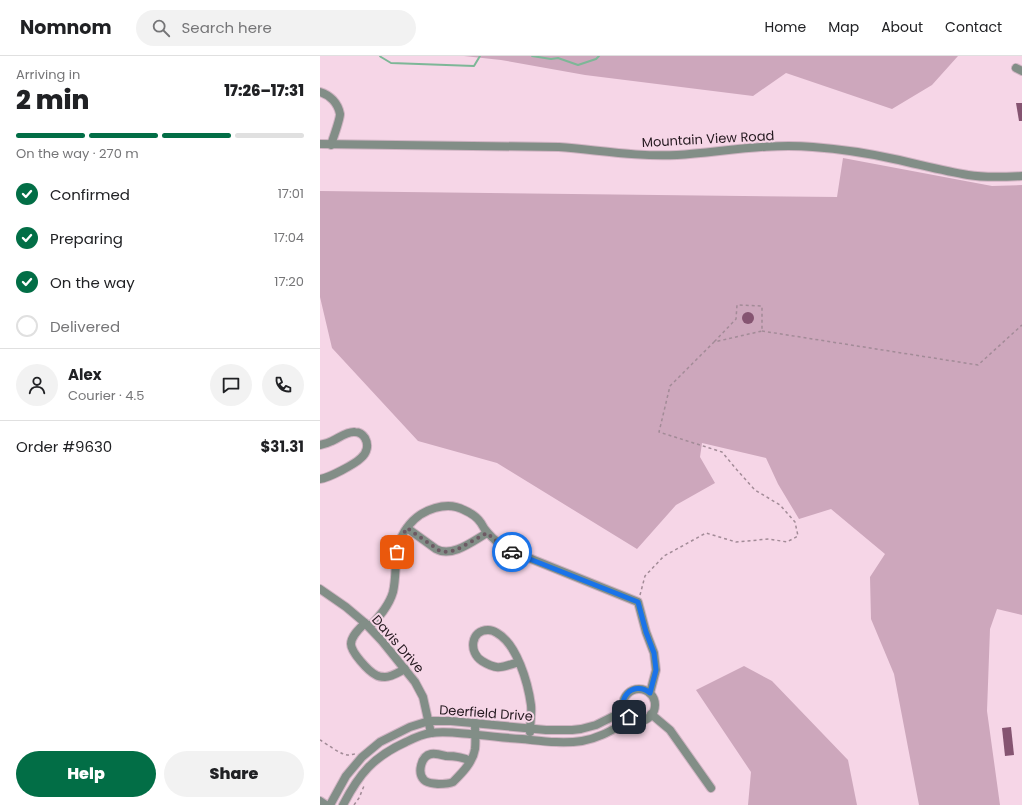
<!DOCTYPE html>
<html lang="en">
<head>
<meta charset="utf-8">
<style>
	:root { --surface:#fff; --page:#f2f2f2; --text:#202124; --muted:#757577; --line:#e0e0e0; --accent:#026e46 }
	body { margin:0; font-family:Poppins,sans-serif; background:var(--page); color:var(--text); height:100vh; display:flex; flex-direction:column; font-size:15px; white-space:nowrap }
	* { box-sizing:border-box; margin:0 }
	p { font-size:13px; color:var(--muted) }
	.icon { flex:none; width:22px; height:22px; fill:none; stroke:currentColor; stroke-width:2; stroke-linecap:round; stroke-linejoin:round }
	.map { position:relative; flex:1; overflow:hidden }
	.side { display:flex; flex-direction:column; background:var(--surface); width:320px }
	.side>* { flex:none }
	.pin { position:absolute; display:grid; place-items:center; width:34px; height:34px; color:#fff; margin:-17px; border-radius:8px; box-shadow:0 2px 6px #0006 }
	.courier { position:absolute; display:grid; place-items:center; width:40px; height:40px; margin:-20px; border:3px solid #1a73e8; border-radius:50%; background:#fff; color:#222; box-shadow:0 1px 5px #0007 }
	.headline em { font-style:normal; font-weight:800 }
	.headline div { display:flex; flex-direction:column-reverse }
	.headline { display:flex; align-items:center; justify-content:space-between; height:68px; padding:0 16px }
	h1 { font-size:26px; font-weight:800; line-height:30px }
	.bar { display:grid; grid-template-columns:repeat(4,1fr); gap:6px 4px; align-content:center; height:48px; padding:0 16px }
	.bar i { height:5px; border-radius:3px; background:var(--line) }
	.bar .active { background:var(--accent) }
	.bar p { grid-column:span 4 }
	.line { display:flex; align-items:center; gap:10px; padding:0 16px; border-top:1px solid var(--line) }
	.line div { flex:1 }
	.round { display:grid; place-items:center; flex:none; width:42px; height:42px; border-radius:21px; background:var(--page) }
	ol { padding:0 16px; list-style:none }
	li { display:flex; align-items:center; gap:12px; height:44px }
	li p { margin-inline-start:auto }
	li .icon { padding:4px; border-radius:50%; background:var(--accent); color:#fff; stroke-width:4 }
	li:last-child { color:var(--muted) }
	li i { width:22px; height:22px; border:2px solid var(--line); border-radius:50% }
	.action { display:flex; gap:8px; margin-top:auto; padding:8px 16px }
	.action a { flex:1; height:46px; border-radius:24px; background:var(--accent); color:#fff; font-size:16px; font-weight:800; line-height:46px; text-align:center }
	.action a+a { background:var(--page); color:var(--text) }
	header { display:flex; align-items:center; gap:24px; box-sizing:border-box; height:56px; padding:0 20px; background:var(--surface); border-bottom:1px solid var(--line) }
	header strong { font-size:19px }
	nav { display:flex; gap:22px; margin-inline-start:auto; font-size:14px }
	.search { width:280px; height:36px; background:var(--page); display:flex; align-items:center; gap:10px; box-sizing:border-box; padding:0 14px; border-radius:22px; color:var(--muted); font-size:15px }
	main { display:flex; flex:1; min-height:0 }
	.map>svg:first-child { display:block }
	.green { fill:#cda7bc }
	.lines { fill:none; stroke-linecap:round; stroke-linejoin:round }
	.stream { stroke:#7db797; stroke-width:2 }
	.building { fill:#855471 }
	.minor-casing { stroke:#d0b4c3; stroke-width:10 }
	.path { stroke:#a28b97; stroke-width:1.5; stroke-dasharray:3 3; stroke-linecap:butt }
	.minor { stroke:#828e87; stroke-width:8 }
	.done { stroke:#6d5a64; stroke-width:4; stroke-dasharray:0 7.2 }
	.route { stroke:#1a73e8; stroke-width:5 }
	.labels { text-anchor:middle; dominant-baseline:central; stroke-width:4; stroke-linejoin:round; paint-order:stroke }
	.street-label { font-size:13px; fill:#23181e; stroke:#f6d6e7 }
</style>
</head>
<body>
<header>
<strong>Nomnom</strong>
<div class="search"><svg class="icon" aria-label="search" viewBox="0 0 24 24"><circle cx="10" cy="10" r="6"/><path d="M15 15l6 6"/></svg>Search here</div>
<nav><a>Home</a><a>Map</a><a>About</a><a>Contact</a></nav>
</header>
<main>
<section class="side">
<div class="headline"><div><h1>2 min</h1><p>Arriving in</p></div><em>17:26–17:31</em></div>
<div class="bar"><i class="active"></i><i class="active"></i><i class="active"></i><i></i><p>On the way · 270 m</p></div>
<ol>
<li><svg class="icon" aria-label="check" viewBox="0 0 24 24"><path d="M5 12l5 5 9-10"/></svg>Confirmed<p>17:01</p></li>
<li><svg class="icon" aria-label="check" viewBox="0 0 24 24"><path d="M5 12l5 5 9-10"/></svg>Preparing<p>17:04</p></li>
<li><svg class="icon" aria-label="check" viewBox="0 0 24 24"><path d="M5 12l5 5 9-10"/></svg>On the way<p>17:20</p></li>
<li><i></i>Delivered</li>
</ol>
<div class="line" style="height:72px"><a class="round"><svg class="icon" aria-label="person" viewBox="0 0 24 24"><circle cx="12" cy="8" r="4"/><path d="M4 21q1-7 8-7t8 7"/></svg></a><div><b>Alex</b><p>Courier · 4.5</p></div><a class="round"><svg class="icon" aria-label="chat" viewBox="0 0 24 24"><path d="M4 5h16v11H9l-5 4z"/></svg></a><a class="round"><svg class="icon" aria-label="phone" viewBox="0 0 24 24"><path d="M5 4h4l2 5-3 2q2 4 5 5l2-3 5 2v4C11 20 4 13 5 4z"/></svg></a></div>
<div class="line" style="height:52px"><div>Order #9630</div><b>$31.31</b></div>
<div class="action"><a>Help</a><a>Share</a></div>
</section>
<div class="map">
<svg width="702" height="749" viewBox="0 0 702 749">
	<rect width="100%" height="100%" fill="#f6d6e7"/>
	<g class="green">
		<path d="M 144,0 L 638,0 L 612,29 L 572,53 L 466,17 L 433,40 L 265,19 L 181,4 Z"/>
		<path d="M 523,102 L 672,130 L 702,129 L 702,559 L 677,553 L 670,573 L 667,655 L 680,749 L 599,749 L 574,618 L 551,563 L 550,521 L 565,498 L 511,453 L 479,463 L 458,428 L 446,402 L 382,387 L 380,401 L 395,427 L 356,449 L 317,493 L 177,407 L 98,385 L 12,292 L 0,241 L 0,135 L 517,141 Z"/>
		<path d="M 424,610 L 452,625 L 528,704 L 537,749 L 428,749 L 431,716 L 376,634 Z"/>
	</g>
	<g class="lines">
		<g class="stream">
			<path d="M 60,0 L 61,1 L 71,7 L 154,10 L 160,0"/>
			<path d="M 212,0 L 231,3 L 238,2 L 258,9 L 276,3 L 279,0"/>
		</g>
	</g>
	<g class="building">
		<path d="M 696,47 L 702,47 L 702,65 L 699,65 Z"/>
		<circle cx="428" cy="262" r="6"/>
		<path d="M 691,671 L 694,699 L 685,700 L 682,672 Z"/>
	</g>
	<g class="lines">
		<defs>
			<g id="minor">
				<path d="M 696,12 L 702,15"/>
				<path d="M 0,36 C 10,39 18,47 20,58 C 20,64 13,82 11,89"/>
				<path d="M 0,88 L 239,91 C 278,94 317,101 357,99 C 402,96 447,87 493,91 C 520,93 547,97 574,103 C 598,108 623,115 648,119 C 666,122 684,121 702,120"/>
				<path d="M 0,389 C 4,388 8,387 12,385 C 19,382 27,375 35,376 C 39,376 43,379 45,382 C 49,389 47,397 41,402 C 35,408 9,422 0,423"/>
				<path d="M 87,472 L 116,493 C 132,502 153,485 167,477"/>
				<path d="M 0,533 L 26,551 L 45,567 L 62,585 L 95,626 L 103,641 L 111,677"/>
				<path d="M 45,567 C 40,572 31,580 31,588 C 31,596 48,615 56,619 C 59,621 62,621 65,621 C 72,621 79,616 85,613"/>
				<path d="M 49,571 C 59,561 69,550 73,536 C 76,523 75,510 77,496 C 80,476 94,458 115,452 C 125,449 135,449 144,454 C 151,457 157,461 161,467 C 163,471 165,474 168,477 C 174,484 182,490 189,494 L 318,546 L 326,576 L 334,597 L 336,614 L 330,637"/>
				<path d="M 199,606 C 182,611 178,615 162,605 C 148,596 151,574 168,574 C 171,574 174,575 177,577 C 197,588 208,627 211,649 C 212,658 210,667 210,676"/>
				<circle cx="319" cy="649" r="16"/>
				<path d="M 331,658 L 350,674 L 391,732"/>
				<path d="M 150,705 C 143,701 135,700 126,700 C 122,699 116,697 111,698 C 101,700 97,717 104,724 C 108,728 113,727 118,728 C 124,728 129,728 133,726 C 142,717 153,706 155,693 C 156,685 155,676 155,667"/>
				<path d="M 0,745 L 6,749"/>
				<path d="M 10,749 L 26,720 L 42,701 L 60,686 L 90,671 L 109,665 L 131,665 L 226,674 L 252,674 L 261,673 L 276,669 L 304,655"/>
				<path d="M 23,749 C 39,718 53,701 86,686 C 94,682 102,678 111,677 C 124,675 138,677 150,678 C 168,680 185,682 202,683 C 222,685 242,688 262,685 C 281,682 295,672 312,663"/>
			</g>
		</defs>
		<use href="#minor" class="minor-casing"/>
		<g class="path">
			<path d="M 442,275 L 658,309 L 702,269"/>
			<path d="M 320,539 L 325,520 L 344,500 L 386,477 L 416,486 L 449,483 L 467,486 L 478,480 L 475,466 L 460,449 L 435,434 L 417,414 L 402,396 L 339,376 L 350,330 L 394,286 L 442,275 L 442,250 L 417,249 L 416,263 L 394,286"/>
			<path d="M 0,684 C 7,688 22,700 29,699 C 31,699 33,698 35,698"/>
			<path d="M 34,749 L 39,742 L 44,730"/>
		</g>
		<use href="#minor" class="minor"/>
	</g>
	<g class="lines">
		<path class="done" d="M 77,496 L 84,477 L 87,472 L 120,495 L 127,496 L 136,494 L 167,477 L 181,489 L 192,496"/>
		<path class="route" d="M 192,496 L 318,546 L 326,576 L 334,597 L 336,614 L 330,637 C 313,623 293,645 309,661"/>
	</g>
	<g class="labels">
		<g class="street-label">
			<text transform="translate(388 83) rotate(-3)">Mountain View Road</text>
			<text transform="translate(78 588) rotate(49)">Davis Drive</text>
			<text transform="translate(166 657) rotate(4)">Deerfield Drive</text>
		</g>
	</g>
</svg>
<div class="pin" style="left:77px;top:496px;background:#ea580c"><svg class="icon" aria-label="bag" viewBox="0 0 24 24"><path d="M5 8h14l-1 12H6zM9 8a3 3 0 0 1 6 0"/></svg></div>
<div class="pin" style="left:309px;top:661px;background:#1f2937"><svg class="icon" aria-label="home" viewBox="0 0 24 24"><path d="M3 11l9-7 9 7M6 9v11h12V9"/></svg></div>
<div class="courier" style="left:192px;top:496px"><svg class="icon" aria-label="car" viewBox="0 0 24 24"><path d="M5 17H2v-5l4-1 3-4h7l3 4 3 1v5h-3M9 17h6M6 11h13"/><circle cx="7" cy="17" r="2"/><circle cx="17" cy="17" r="2"/></svg></div>
</div>
</main>
</body>
</html>
